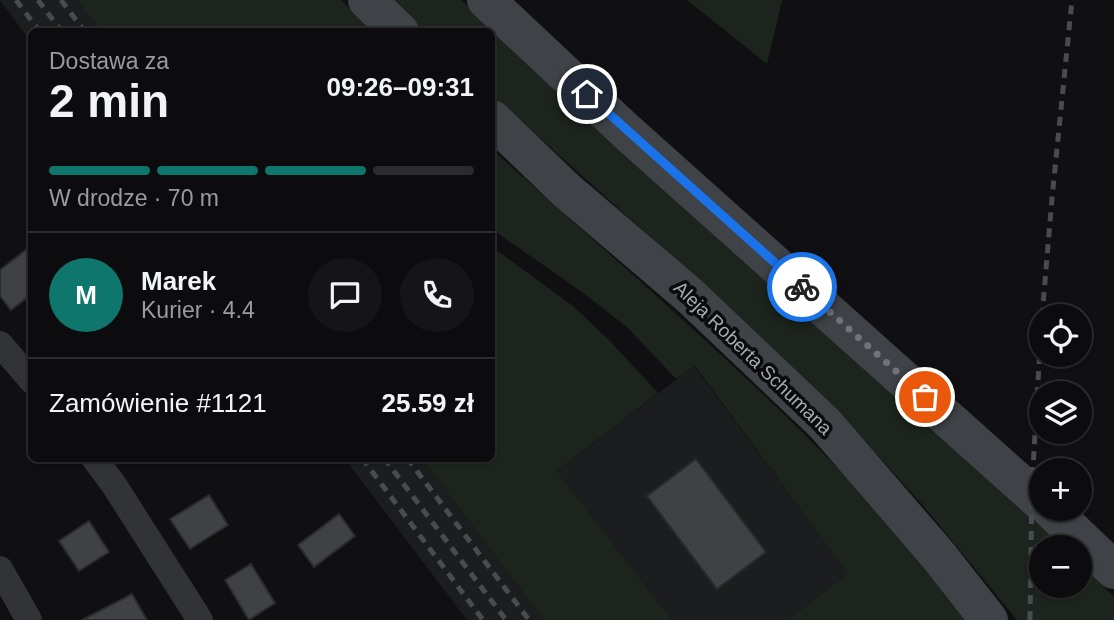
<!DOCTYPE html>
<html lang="pl">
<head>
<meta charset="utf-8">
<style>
	:root { --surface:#0c0c0e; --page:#151517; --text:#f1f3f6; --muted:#9a9b9e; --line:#2c2c2e; --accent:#0f766e }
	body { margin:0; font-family:Helvetica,sans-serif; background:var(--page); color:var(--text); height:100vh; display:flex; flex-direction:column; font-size:26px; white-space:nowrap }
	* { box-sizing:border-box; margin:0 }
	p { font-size:23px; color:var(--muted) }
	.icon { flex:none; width:38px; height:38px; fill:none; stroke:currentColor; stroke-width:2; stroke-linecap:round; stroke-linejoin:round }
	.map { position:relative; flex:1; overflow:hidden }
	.details { position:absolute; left:28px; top:28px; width:467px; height:434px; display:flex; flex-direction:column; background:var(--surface); border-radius:10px; box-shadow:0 2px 5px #0004,0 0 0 2px var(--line) }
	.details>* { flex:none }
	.buttons { position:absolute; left:1029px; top:304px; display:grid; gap:14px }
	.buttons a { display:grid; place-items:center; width:63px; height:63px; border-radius:50%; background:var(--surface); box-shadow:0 2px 5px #0004,0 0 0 2px var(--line); font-size:35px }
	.pin { position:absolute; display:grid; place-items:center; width:60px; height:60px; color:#fff; margin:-30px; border:4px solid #fff; border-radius:50%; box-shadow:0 2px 7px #0007 }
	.courier { position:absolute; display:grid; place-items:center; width:70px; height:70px; margin:-35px; border:5px solid #1a73e8; border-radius:50%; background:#fff; color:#222; box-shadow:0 2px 9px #0007 }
	.head em { font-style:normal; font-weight:700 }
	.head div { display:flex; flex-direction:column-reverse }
	.head { display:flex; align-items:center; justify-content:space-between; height:119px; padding:0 21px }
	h1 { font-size:46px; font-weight:700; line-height:52px }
	.bar { display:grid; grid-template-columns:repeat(4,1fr); gap:10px 7px; align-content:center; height:84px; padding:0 21px }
	.bar i { height:9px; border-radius:5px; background:var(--line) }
	.bar .active { background:var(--accent) }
	.bar p { grid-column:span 4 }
	.line { display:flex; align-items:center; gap:18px; padding:0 21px; border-top:2px solid var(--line) }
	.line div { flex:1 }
	.round { display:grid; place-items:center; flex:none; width:74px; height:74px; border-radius:37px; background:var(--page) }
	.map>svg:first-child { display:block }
	.built { fill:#1c1d1e }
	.green { fill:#1d241d }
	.building { fill:#3f4145; stroke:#2a2b2d; stroke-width:2 }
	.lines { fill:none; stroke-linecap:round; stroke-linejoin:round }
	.minor { stroke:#313336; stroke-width:26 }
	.secondary { stroke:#3f4246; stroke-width:38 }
	.rail { stroke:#484b4f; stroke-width:5; stroke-dasharray:9 7; stroke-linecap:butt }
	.done { stroke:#6f747a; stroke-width:7; stroke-dasharray:0 12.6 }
	.route { stroke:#1a73e8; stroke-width:9 }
	.labels { text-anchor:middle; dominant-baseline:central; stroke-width:7; stroke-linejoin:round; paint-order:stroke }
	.street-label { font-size:19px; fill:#a2aab2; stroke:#0b0b0c }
</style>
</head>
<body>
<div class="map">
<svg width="1114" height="620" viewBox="0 0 1114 620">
	<rect width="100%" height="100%" fill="#101012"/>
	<g class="built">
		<path d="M 0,0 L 77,0 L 101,31 L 32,32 L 31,42 Z"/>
		<path d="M 694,366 L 849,575 L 788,620 L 672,620 L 557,471 Z"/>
		<path d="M 345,459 L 422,459 L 544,620 L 467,620 Z"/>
	</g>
	<g class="green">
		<path d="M 77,0 L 341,0 L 365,23 L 369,31 L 101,31 Z"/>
		<path d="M 390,0 L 461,0 L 1065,548 L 1041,548 L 1041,586 L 1080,586 L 1080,562 L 1114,597 L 1114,620 L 1017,620 L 921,503 L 839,413 L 686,269 L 492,95 L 492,32 L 423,31 Z"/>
		<path d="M 687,0 L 782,0 L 767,64 Z"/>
		<path d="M 492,149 C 621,266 755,378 874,506 C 908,542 938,582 970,620 L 788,620 L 848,574 L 695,366 L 676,379 L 628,328 L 586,295 L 492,229 Z"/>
		<path d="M 492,247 L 573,306 L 610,341 L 658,393 L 557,471 L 672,620 L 544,620 L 422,459 L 492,458 Z"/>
	</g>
	<g class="building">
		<path d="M 32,245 L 32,294 L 11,310 L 0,296 L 0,270 Z"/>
		<path d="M 696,459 L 766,552 L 717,589 L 647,496 Z"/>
		<path d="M 209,495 L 228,525 L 190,549 L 170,519 Z"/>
		<path d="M 339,514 L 355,536 L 314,567 L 298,545 Z"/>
		<path d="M 89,521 L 109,552 L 79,571 L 59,541 Z"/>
		<path d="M 251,564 L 275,603 L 249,620 L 225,580 Z"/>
		<path d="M 132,594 L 147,620 L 82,620 Z"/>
	</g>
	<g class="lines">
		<g class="minor">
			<path d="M 0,344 L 32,381"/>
			<path d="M 94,458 L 114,485 L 200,620"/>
			<path d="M 0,569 L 29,620"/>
		</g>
		<g class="secondary">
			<path d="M 367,0 L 400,32"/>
			<path d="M 486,0 L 627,132 L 1041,502"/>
			<path d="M 492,119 L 566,190 L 689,295 L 825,424 L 938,555 L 989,620"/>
			<path d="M 1050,509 L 1114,570"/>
		</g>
		<g class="rail">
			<path d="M 16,0 L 40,32"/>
			<path d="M 38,0 L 62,32"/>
			<path d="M 61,0 L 85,32"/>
			<path d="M 1042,317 L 1052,198 L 1072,0"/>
			<path d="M 362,458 L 483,620"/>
			<path d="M 384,458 L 506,620"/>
			<path d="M 407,458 L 529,620"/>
			<path d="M 1030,620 L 1032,485 L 1041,330"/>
		</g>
	</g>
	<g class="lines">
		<path class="done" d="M 802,287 L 925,397"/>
		<path class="route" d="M 587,94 L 802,287"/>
	</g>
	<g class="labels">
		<g class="street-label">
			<text transform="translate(753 358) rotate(44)">Aleja Roberta Schumana</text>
		</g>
	</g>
</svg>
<div class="buttons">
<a><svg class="icon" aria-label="locate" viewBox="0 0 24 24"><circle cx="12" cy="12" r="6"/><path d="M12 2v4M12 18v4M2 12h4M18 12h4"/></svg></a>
<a><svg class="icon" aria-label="layers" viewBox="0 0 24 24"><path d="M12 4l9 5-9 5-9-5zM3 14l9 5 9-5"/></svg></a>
<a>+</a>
<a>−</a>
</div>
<div class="pin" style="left:925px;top:397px;background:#ea580c"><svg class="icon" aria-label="bag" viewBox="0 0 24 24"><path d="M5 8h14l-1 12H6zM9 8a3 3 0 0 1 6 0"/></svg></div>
<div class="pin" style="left:587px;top:94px;background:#1f2937"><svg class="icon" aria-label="home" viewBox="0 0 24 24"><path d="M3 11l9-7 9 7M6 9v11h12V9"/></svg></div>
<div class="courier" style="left:802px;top:287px"><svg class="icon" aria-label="bike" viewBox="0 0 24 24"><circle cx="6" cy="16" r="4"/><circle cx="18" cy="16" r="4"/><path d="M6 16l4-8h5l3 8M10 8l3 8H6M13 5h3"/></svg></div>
<section class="details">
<div class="head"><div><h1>2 min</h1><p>Dostawa za</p></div><em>09:26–09:31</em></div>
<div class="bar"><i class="active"></i><i class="active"></i><i class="active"></i><i></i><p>W drodze · 70 m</p></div>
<div class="line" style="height:126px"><b class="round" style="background:var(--accent);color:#fff">M</b><div><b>Marek</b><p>Kurier · 4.4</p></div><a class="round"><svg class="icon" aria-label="chat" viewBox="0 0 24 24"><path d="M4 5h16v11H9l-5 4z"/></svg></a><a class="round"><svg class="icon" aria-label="phone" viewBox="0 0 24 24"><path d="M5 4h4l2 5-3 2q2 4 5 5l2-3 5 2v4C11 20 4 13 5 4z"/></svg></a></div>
<div class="line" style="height:91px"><div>Zamówienie #1121</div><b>25.59 zł</b></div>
</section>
</div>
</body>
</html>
